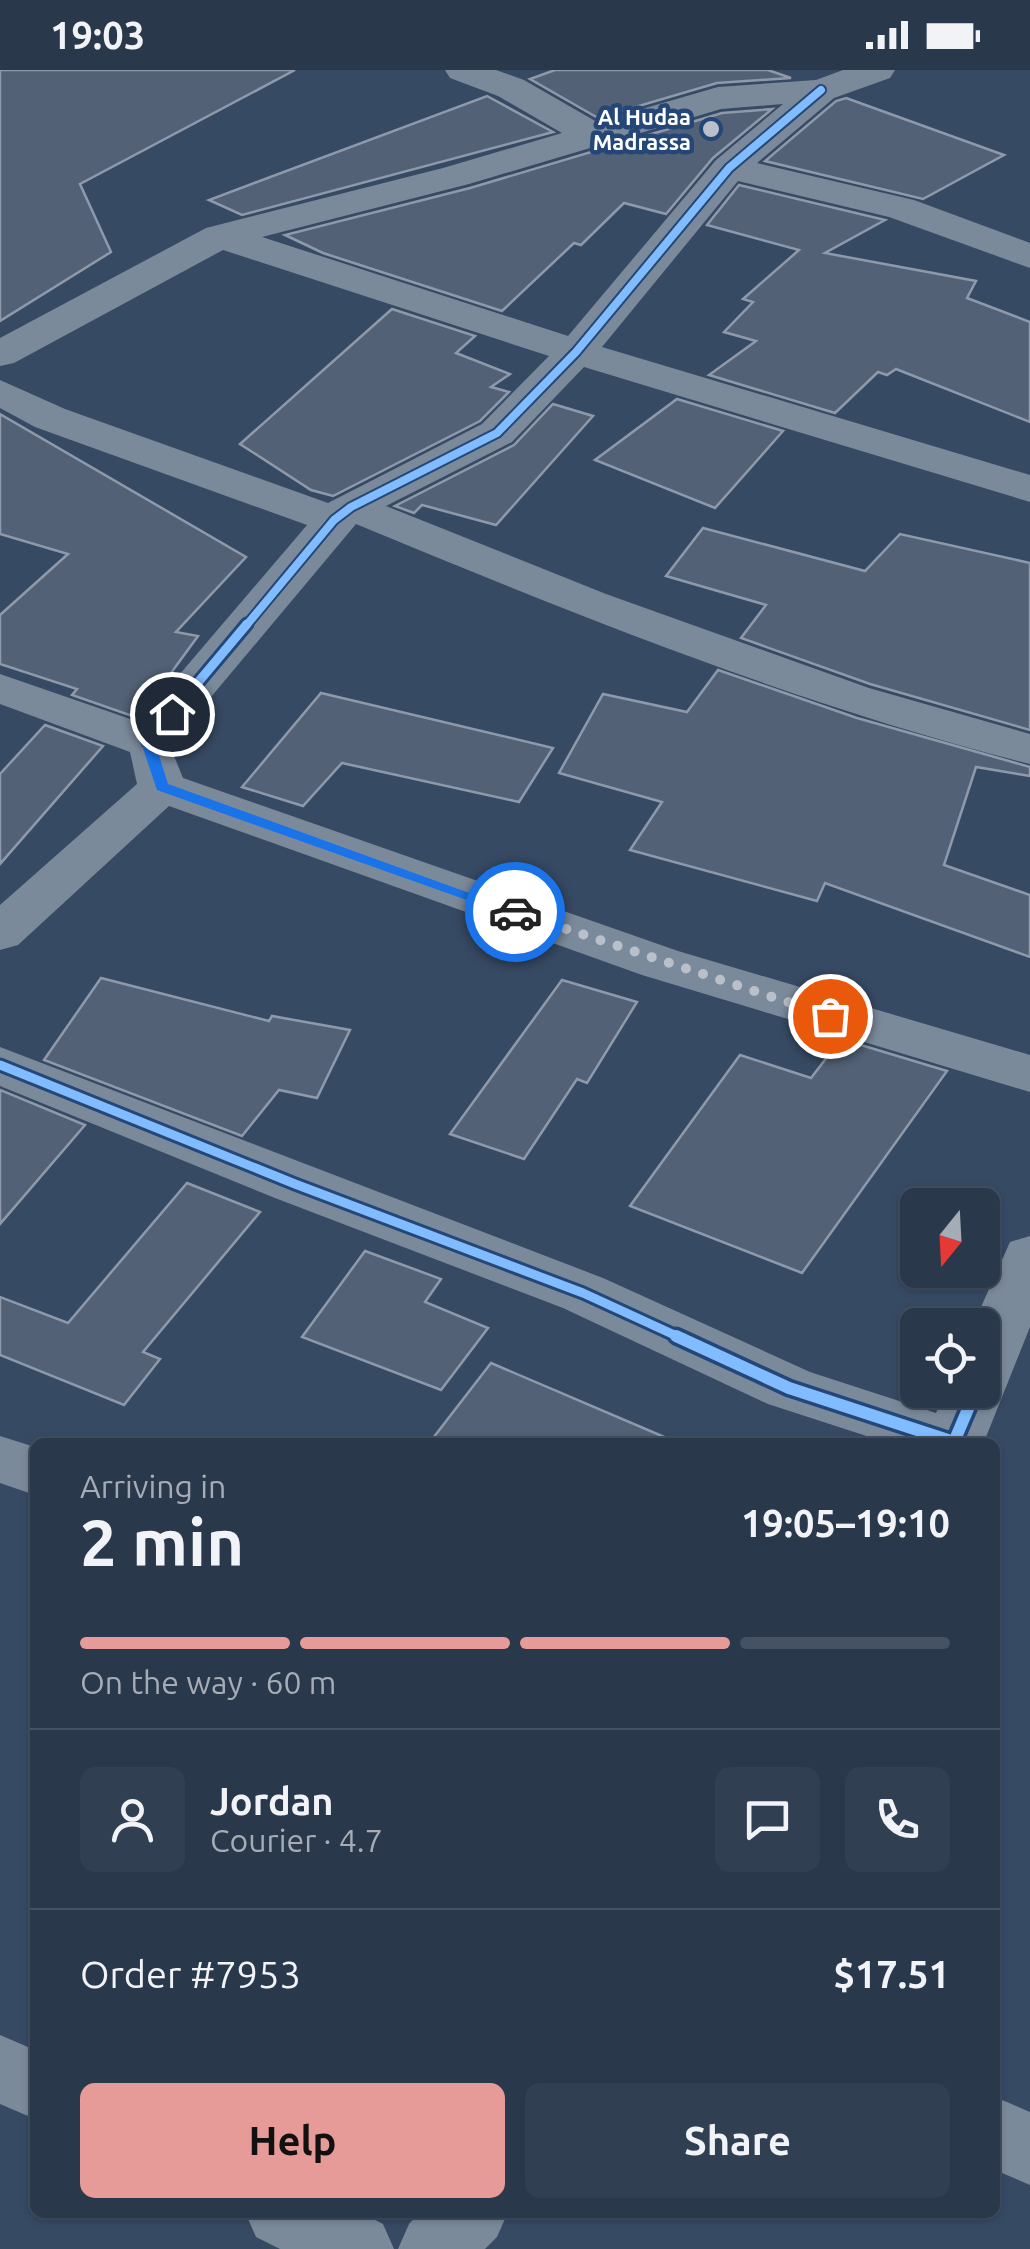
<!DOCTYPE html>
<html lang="en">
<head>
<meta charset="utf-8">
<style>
	:root { --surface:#29384b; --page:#313f52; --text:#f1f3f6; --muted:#a5acb5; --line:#455263; --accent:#e69b98 }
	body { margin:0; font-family:Ubuntu,sans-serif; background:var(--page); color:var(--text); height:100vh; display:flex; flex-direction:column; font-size:38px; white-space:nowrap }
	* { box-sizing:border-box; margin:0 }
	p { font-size:32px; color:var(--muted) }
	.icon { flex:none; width:55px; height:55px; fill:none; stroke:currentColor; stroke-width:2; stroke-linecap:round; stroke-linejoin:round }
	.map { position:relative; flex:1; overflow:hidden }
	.drawer { position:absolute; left:30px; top:1368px; width:970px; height:780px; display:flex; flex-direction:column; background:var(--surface); border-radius:15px; box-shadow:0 2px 8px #0004,0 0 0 2px var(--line) }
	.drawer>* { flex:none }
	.needle { width:65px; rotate:198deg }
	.tools { position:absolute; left:900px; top:1118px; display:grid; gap:20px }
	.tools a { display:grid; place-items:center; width:100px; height:100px; border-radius:15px; background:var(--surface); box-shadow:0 2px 8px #0004,0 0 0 2px var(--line); font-size:50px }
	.pin { position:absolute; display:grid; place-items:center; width:85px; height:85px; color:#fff; margin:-42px; border:5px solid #fff; border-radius:50%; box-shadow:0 2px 10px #0007 }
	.courier { position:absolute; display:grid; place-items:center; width:100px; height:100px; margin:-50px; border:8px solid #1a73e8; border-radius:50%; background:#fff; color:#222; box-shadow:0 2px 12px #0007 }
	.headline em { font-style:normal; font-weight:600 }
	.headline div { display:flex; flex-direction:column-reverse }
	.headline { display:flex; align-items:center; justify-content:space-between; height:170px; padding:0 50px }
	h1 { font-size:65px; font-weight:600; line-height:75px }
	.bar { display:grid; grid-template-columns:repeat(4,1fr); gap:15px 10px; align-content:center; height:120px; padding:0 50px }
	.bar i { height:12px; border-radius:8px; background:var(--line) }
	.bar .selected { background:var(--accent) }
	.bar p { grid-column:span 4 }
	.line { display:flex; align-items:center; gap:25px; padding:0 50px; border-top:2px solid var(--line) }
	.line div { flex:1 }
	.round { display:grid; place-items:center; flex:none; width:105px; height:105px; border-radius:15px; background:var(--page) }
	.action { display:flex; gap:20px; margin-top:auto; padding:20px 50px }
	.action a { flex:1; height:115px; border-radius:15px; background:var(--accent); color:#111; font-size:40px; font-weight:600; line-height:115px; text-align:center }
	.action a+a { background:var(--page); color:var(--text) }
	.status { display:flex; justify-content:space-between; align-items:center; height:70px; padding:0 50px; background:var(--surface); direction:ltr }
	.status svg { height:28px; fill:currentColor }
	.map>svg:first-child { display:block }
	.building { fill:#526176; stroke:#8e9aab; stroke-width:2.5 }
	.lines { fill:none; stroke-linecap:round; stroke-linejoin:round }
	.street { fill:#7b8a9b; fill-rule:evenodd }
	.cycleway-far2-casing { stroke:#244777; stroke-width:12 }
	.cycleway-far1-casing { stroke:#244777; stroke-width:15 }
	.cycleway-casing { stroke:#244777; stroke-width:19 }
	.cycleway-far2 { stroke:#80bcff; stroke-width:8 }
	.cycleway-far1 { stroke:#80bcff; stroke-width:9 }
	.cycleway { stroke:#80bcff; stroke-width:12 }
	.route { fill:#1a73e8 }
	.done { stroke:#b9c0c9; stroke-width:10; stroke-dasharray:0 18 }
	.poi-dot { fill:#b9c0c9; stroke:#244777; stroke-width:4 }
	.labels { text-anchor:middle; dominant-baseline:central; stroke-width:9; stroke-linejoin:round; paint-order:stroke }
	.far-poi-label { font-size:22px; font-weight:bold; fill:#fff; stroke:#244777; text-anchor:end }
</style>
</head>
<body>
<div class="status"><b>19:03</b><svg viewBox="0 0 49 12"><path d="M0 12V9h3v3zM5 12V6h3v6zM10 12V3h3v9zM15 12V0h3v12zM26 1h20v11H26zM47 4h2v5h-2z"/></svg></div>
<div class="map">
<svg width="1030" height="2179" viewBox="0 0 1030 2179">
	<rect width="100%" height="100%" fill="#374a64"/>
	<g class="building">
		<path d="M 0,0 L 295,0 L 80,114 L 111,182 L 0,251 Z"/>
		<path d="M 555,0 L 768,0 L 791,8 L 717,13 L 598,48 L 530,9 Z"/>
		<path d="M 487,26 L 553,62 L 242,145 L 209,130 Z"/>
		<path d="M 846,28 L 1004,85 L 923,129 L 765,91 L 836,31 Z"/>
		<path d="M 772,39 L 713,88 L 666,144 L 624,133 L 581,175 L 574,173 L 502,241 L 323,183 L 285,165 L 470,118 L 722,43 Z"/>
		<path d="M 739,115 L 885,150 L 825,183 L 976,211 L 967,228 L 1030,252 L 1030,352 L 896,299 L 887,305 L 878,302 L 835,343 L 709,305 L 756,271 L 724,262 L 753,232 L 743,229 L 799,180 L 707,155 Z"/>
		<path d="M 392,239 L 475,266 L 456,283 L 510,304 L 491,317 L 509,322 L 480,351 L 333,426 L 311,420 L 240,374 Z"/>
		<path d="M 677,329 L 783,361 L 715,438 L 595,390 Z"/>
		<path d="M 553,334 L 593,346 L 496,455 L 422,435 L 414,443 L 395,436 L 514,375 Z"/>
		<path d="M 0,344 L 246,487 L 176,562 L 198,566 L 138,648 L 72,625 L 77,619 L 0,594 L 0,545 L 68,484 L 0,464 Z"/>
		<path d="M 703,458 L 865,501 L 900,464 L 1030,493 L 1030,660 L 870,614 L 741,568 L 766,535 L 666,506 Z"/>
		<path d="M 718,600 L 857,648 L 1030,697 L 1030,706 L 976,697 L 944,795 L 1030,825 L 1030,887 L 825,813 L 817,831 L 630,780 L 662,732 L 559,703 L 603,624 L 687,642 Z"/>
		<path d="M 321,623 L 553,678 L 519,732 L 342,693 L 303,736 L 242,717 Z"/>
		<path d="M 45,655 L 103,676 L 0,794 L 0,704 Z"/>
		<path d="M 101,908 L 269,951 L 272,946 L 350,960 L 317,1028 L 279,1020 L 242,1066 L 44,990 Z"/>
		<path d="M 562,910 L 637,932 L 587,1013 L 577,1009 L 524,1089 L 450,1064 Z"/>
		<path d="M 841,969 L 947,1001 L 802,1203 L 630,1136 L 740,985 L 811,1008 Z"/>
		<path d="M 0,1020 L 85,1055 L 0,1154 Z"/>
		<path d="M 187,1113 L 260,1142 L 143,1282 L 160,1289 L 124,1335 L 0,1285 L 0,1227 L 68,1253 Z"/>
		<path d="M 365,1181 L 441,1209 L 425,1232 L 488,1258 L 441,1320 L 302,1267 Z"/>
		<path d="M 491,1293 L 676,1372 L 430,1372 Z"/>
	</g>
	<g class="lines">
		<g class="street">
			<path d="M 445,0 L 496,0 L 524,10 L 597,52 L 718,17 L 816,10 L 843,0 L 895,0 L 890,8 L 834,28 L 757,93 L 914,130 L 1030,173 L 1030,198 L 889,147 L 738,111 L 602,277 L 1030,405 L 1030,432 L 584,297 L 512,372 L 386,436 L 606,524 L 869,618 L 1030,664 L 1030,694 C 798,635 576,545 356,454 L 170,676 L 183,708 L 678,881 L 1030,985 L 1030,1022 L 642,905 L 169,736 L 18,875 L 0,880 L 0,835 L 137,714 L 130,682 L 0,634 L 0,604 L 139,652 L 307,455 L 35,357 L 0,338 L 0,310 L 65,339 L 328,433 L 482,354 L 549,286 L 223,180 L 14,293 L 0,296 L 0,268 L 206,158 L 443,98 L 562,63 L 498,26 L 450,8 ZM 783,34 L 716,90 L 568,266 L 262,167 L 469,114 L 721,39 Z"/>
			<path d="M 0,977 L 603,1208 L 810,1302 L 936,1343 L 946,1320 L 982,1320 L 982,1255 L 973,1255 L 1010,1172 L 1030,1166 L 1030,1257 L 984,1372 L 885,1372 L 768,1334 L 563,1238 L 275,1128 L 0,1016 Z"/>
			<path d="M 0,1366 L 35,1377 L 35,1425 L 0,1413 Z"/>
			<path d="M 0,1965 L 35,1980 L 35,2049 L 0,2034 Z"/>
			<path d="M 995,2027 L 1030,2042 L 1030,2115 L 995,2100 Z"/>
			<path d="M 245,2142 L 360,2142 L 383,2154 L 394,2179 L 280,2179 L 256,2167 Z"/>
			<path d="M 420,2142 L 508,2142 L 497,2167 L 485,2179 L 398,2179 L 409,2154 Z"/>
		</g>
		<defs>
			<path id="cycleway-far2" d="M 245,557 L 334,450 L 351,437 L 497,363 L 576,282 L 729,98 L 821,20"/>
			<g id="cycleway-far1">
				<path d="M 148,672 L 247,554"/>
				<path d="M 0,995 L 295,1114 L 583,1223 L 681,1268"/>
			</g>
			<path id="cycleway" d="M 676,1266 L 789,1318 L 954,1372 L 976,1320"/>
		</defs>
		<use href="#cycleway-far2" class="cycleway-far2-casing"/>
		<use href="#cycleway-far1" class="cycleway-far1-casing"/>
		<use href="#cycleway" class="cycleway-casing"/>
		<use href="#cycleway-far2" class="cycleway-far2"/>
		<use href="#cycleway-far1" class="cycleway-far1"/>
		<use href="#cycleway" class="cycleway"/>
	</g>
	<path class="route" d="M 167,642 L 178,644 L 155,673 L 168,714 L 522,842 L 509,845 L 157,720 L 141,672 Z"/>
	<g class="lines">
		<path class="done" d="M 515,842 L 830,946"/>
	</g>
	<circle class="poi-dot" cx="711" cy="59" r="10"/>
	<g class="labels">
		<g class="far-poi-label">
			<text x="691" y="46">Al Hudaa<tspan x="691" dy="25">Madrassa</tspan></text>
		</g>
	</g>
</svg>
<div class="tools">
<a><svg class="needle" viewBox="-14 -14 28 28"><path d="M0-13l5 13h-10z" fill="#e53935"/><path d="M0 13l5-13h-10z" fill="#a5acb5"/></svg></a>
<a><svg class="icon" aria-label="locate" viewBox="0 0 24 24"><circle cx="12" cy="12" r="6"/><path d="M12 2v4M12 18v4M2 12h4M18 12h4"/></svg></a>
</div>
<div class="pin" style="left:830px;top:946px;background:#ea580c"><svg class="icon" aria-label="bag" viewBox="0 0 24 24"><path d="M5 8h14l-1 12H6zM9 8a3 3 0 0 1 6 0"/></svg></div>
<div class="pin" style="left:172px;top:644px;background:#1f2937"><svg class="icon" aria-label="home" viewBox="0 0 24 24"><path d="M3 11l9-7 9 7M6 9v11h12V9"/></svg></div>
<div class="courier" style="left:515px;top:842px"><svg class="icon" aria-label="car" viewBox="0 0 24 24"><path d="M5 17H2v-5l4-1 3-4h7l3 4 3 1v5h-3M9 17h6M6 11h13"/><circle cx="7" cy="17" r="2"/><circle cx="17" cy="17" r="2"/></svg></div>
<section class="drawer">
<div class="headline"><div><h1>2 min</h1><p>Arriving in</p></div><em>19:05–19:10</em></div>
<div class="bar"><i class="selected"></i><i class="selected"></i><i class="selected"></i><i></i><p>On the way · 60 m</p></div>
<div class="line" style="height:180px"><a class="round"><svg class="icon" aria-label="person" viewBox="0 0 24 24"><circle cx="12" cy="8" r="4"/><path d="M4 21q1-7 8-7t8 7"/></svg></a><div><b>Jordan</b><p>Courier · 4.7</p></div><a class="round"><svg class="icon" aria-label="chat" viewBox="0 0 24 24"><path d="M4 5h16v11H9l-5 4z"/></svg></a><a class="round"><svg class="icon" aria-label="phone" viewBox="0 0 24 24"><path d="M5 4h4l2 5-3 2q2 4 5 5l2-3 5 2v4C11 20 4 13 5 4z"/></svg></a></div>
<div class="line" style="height:130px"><div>Order #7953</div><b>$17.51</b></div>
<div class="action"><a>Help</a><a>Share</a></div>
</section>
</div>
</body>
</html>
